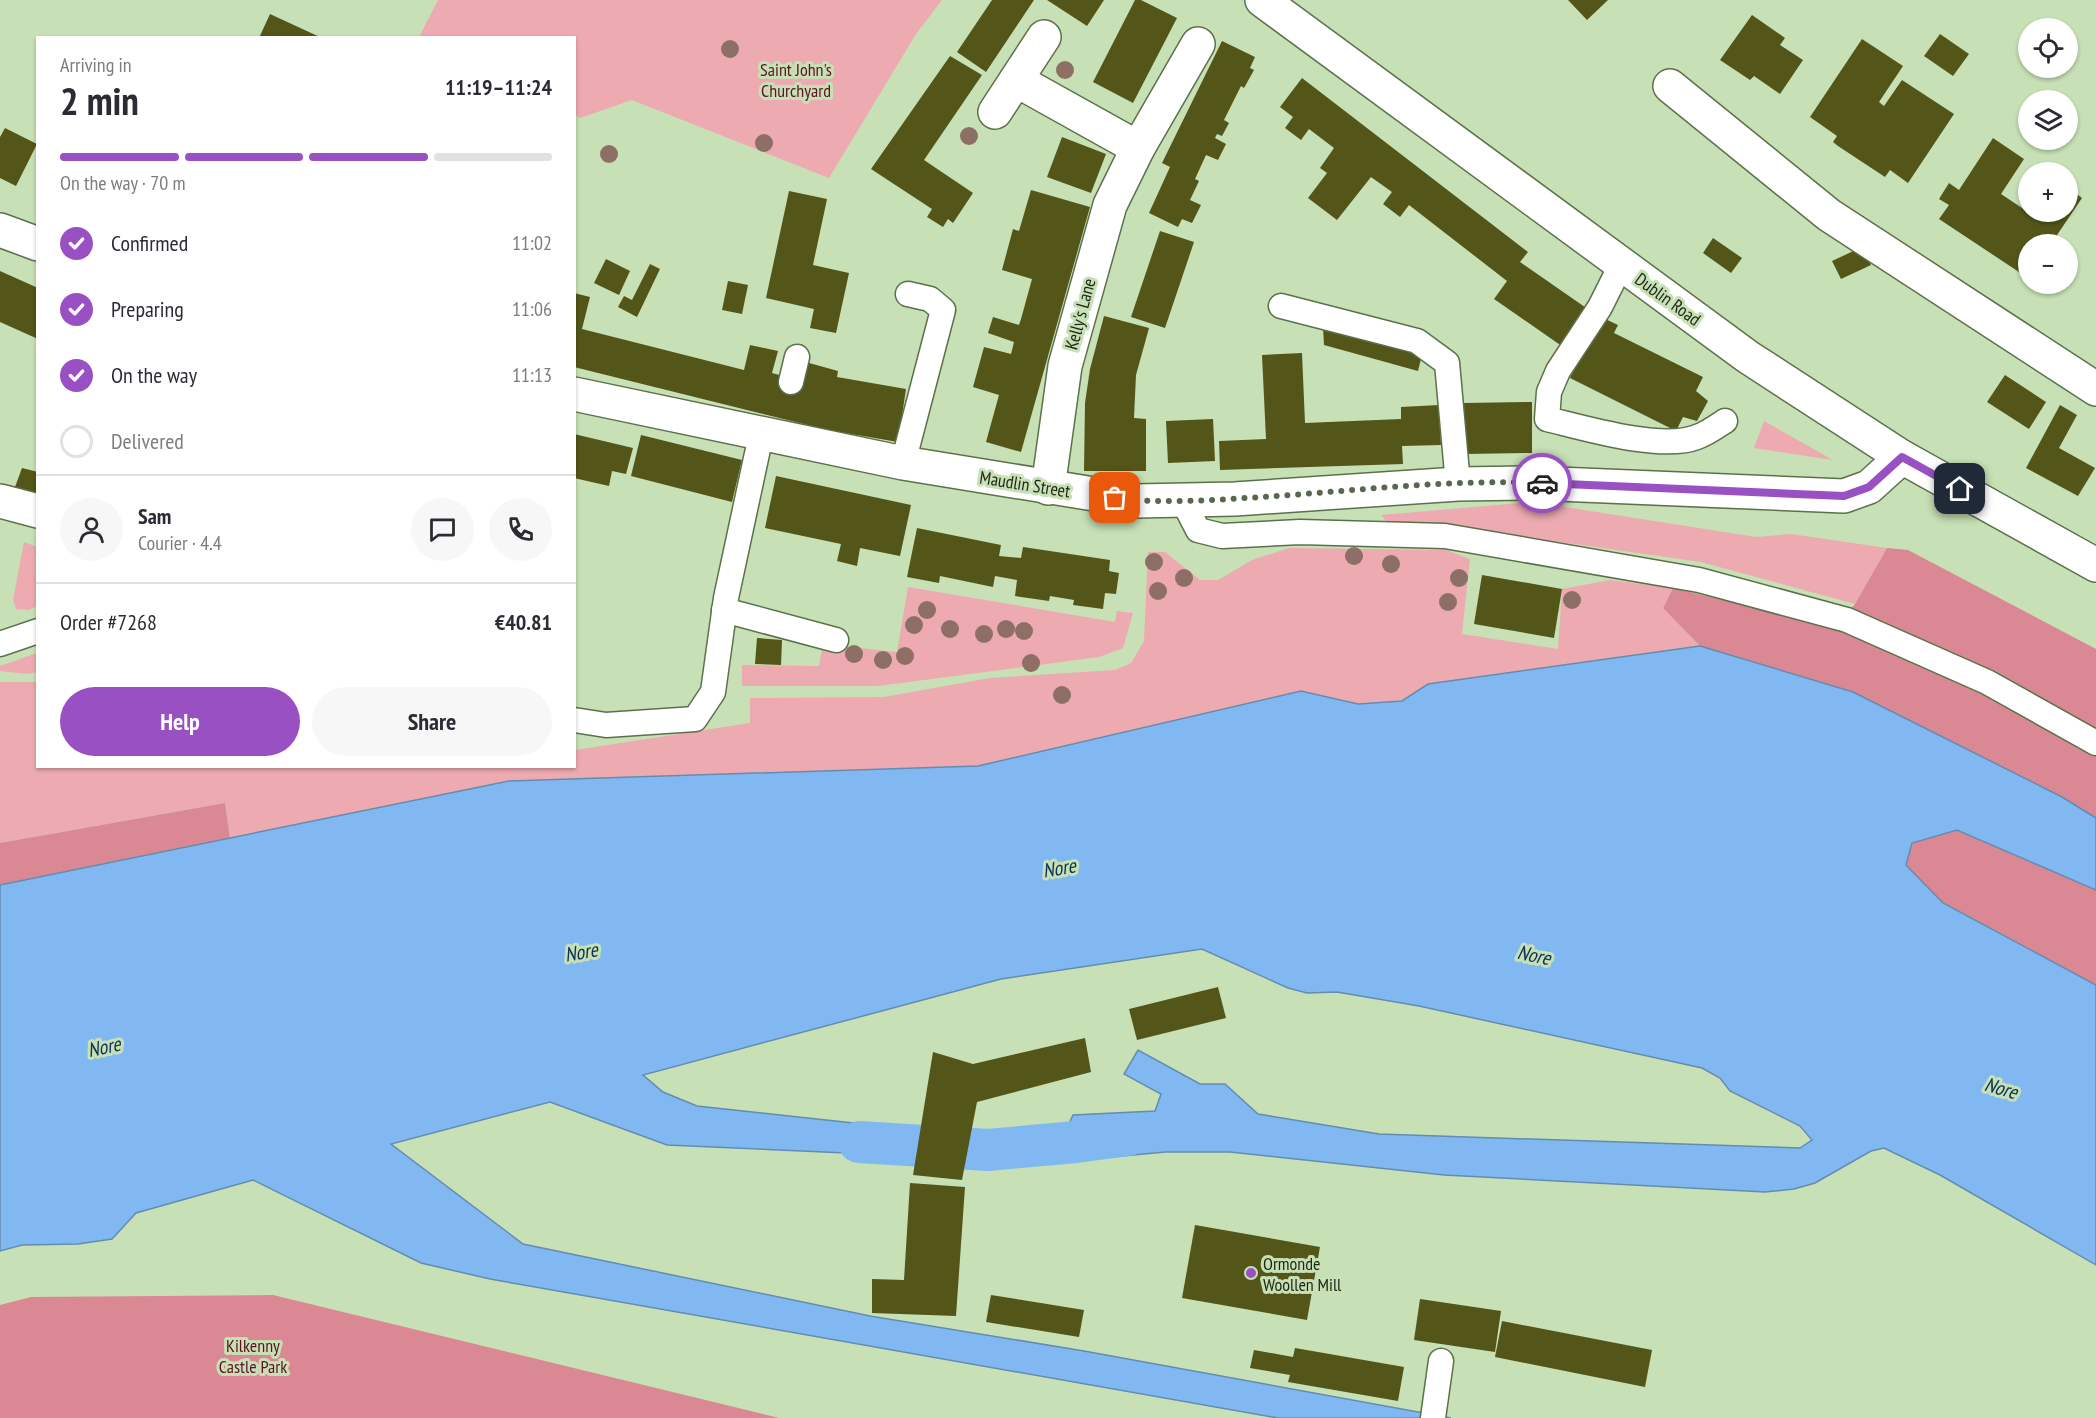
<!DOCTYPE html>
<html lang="en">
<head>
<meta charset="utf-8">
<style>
	:root { --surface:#fff; --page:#f7f7f7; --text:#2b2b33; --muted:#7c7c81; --line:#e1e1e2; --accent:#9850c2 }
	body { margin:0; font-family:"PT Sans Narrow",sans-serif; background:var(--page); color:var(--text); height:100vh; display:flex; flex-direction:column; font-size:22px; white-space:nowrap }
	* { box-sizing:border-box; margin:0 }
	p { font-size:20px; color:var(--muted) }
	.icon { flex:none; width:33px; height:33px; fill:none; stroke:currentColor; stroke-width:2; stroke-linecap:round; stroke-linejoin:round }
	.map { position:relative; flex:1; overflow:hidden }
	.drawer { position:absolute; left:36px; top:36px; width:540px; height:732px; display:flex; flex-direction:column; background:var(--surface); border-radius:0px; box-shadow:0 2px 4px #0004 }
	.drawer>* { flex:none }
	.buttons { position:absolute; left:2018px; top:18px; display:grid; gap:12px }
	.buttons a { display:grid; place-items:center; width:60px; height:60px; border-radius:50%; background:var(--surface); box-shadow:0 2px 4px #0004; font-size:30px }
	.pin { position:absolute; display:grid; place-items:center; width:51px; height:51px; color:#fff; margin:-26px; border-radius:12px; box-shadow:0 3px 9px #0006 }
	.courier { position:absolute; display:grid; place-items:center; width:60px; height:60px; margin:-30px; border:4px solid #9850c2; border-radius:50%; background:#fff; color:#222; box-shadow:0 2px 8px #0007 }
	.head em { font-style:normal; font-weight:600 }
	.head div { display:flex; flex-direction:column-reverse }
	.head { display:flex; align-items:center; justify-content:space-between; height:102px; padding:0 24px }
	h1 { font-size:39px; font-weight:600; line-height:45px }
	.bar { display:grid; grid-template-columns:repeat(4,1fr); gap:9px 6px; align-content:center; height:72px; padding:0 24px }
	.bar i { height:8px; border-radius:4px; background:var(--line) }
	.bar .selected { background:var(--accent) }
	.bar p { grid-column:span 4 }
	.line { display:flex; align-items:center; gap:15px; padding:0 24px; border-top:2px solid var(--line) }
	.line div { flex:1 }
	.round { display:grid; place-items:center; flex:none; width:63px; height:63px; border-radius:32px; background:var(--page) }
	ol { padding:0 24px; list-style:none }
	li { display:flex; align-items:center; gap:18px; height:66px }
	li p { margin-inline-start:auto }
	li .icon { padding:6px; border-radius:50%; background:var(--accent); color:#fff; stroke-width:4 }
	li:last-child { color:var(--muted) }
	li i { width:33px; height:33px; border:3px solid var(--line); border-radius:50% }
	.cta { display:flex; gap:12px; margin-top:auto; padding:12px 24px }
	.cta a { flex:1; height:69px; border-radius:36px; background:var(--accent); color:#fff; font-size:24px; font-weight:600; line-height:69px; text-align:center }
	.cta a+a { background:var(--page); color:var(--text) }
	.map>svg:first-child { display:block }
	.green { fill:#edaab1 }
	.forest { fill:#da8893 }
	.water { fill:#82b8f2; stroke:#648cb0; stroke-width:1.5 }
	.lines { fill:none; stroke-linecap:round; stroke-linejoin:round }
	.canal { stroke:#82b8f2; stroke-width:42 }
	.building { fill:#535519 }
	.service-casing { stroke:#5c714b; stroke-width:27 }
	.minor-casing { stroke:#5c714b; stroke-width:36 }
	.tertiary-casing { stroke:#5c714b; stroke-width:36 }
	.secondary-casing { stroke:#5c714b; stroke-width:36 }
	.service { stroke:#fff; stroke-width:24 }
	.minor { stroke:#fff; stroke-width:33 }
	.tertiary { stroke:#fff; stroke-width:33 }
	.secondary { stroke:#fff; stroke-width:33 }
	.tree { fill:#8d6f66 }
	.done { stroke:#59674e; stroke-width:6; stroke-dasharray:0 10.8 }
	.route { stroke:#9850c2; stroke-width:8 }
	.poi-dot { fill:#9850c2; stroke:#c8e0b5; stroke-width:2 }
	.labels { text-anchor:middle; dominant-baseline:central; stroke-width:6; stroke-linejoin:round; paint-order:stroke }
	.park-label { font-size:18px; fill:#5c1225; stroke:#c8e0b5 }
	.street-label { font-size:18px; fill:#1d2616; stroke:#c8e0b5 }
	.poi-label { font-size:18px; fill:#1d2616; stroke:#c8e0b5; text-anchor:start }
	.water-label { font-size:20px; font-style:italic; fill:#0a3156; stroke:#c8e0b5 }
</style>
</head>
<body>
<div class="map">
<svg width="2096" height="1418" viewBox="0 0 2096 1418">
	<rect width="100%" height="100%" fill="#c8e0b5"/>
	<g class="green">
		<path d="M 438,0 L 942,0 L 916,34 L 829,178 L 632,100 L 580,118 L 575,115 L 574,38 L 419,37 Z"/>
		<path d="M 1764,421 L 1833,460 L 1754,448 Z"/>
		<path d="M 1533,502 L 1756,537 L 1791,534 L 1887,548 L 1855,604 L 1701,562 L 1447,526 L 1386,521 L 1381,515 Z"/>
		<path d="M 24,542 L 37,547 L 37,606 L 29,610 L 16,609 L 13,600 Z"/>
		<path d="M 1289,548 L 1446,550 L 1470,559 L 1462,634 L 1558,649 L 1562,589 L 1610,580 L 1673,588 L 1663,608 L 1700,646 L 1428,684 L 1402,700 L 1358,704 L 1301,691 L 978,766 L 509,781 L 230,839 L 225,803 L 0,843 L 0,682 L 37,682 L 38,766 L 574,766 L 575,750 L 750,723 L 750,698 L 884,697 L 990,678 L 1115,670 L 1131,663 L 1144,641 L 1148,552 L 1165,552 L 1200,580 L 1218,580 L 1252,560 Z"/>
		<path d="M 908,587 L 1115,622 L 1117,611 L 1133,613 L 1123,648 L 1099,657 L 878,686 L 742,686 L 742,665 L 819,666 L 823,644 L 897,652 Z"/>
		<path d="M 37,653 L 37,672 L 28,674 L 0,671 L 0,666 Z"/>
	</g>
	<g class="forest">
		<path d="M 1887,548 L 1908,550 L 2096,649 L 2096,818 L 2062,797 L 1853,692 L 1700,646 L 1663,608 L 1673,588 L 1834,627 L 1855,604 Z"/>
		<path d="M 225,803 L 230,839 L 0,885 L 0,843 Z"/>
		<path d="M 1957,830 L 2096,890 L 2096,985 L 1943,903 L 1906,865 L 1912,843 Z"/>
		<path d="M 273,1295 L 779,1418 L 0,1418 L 0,1305 L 31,1297 Z"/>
	</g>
	<path class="water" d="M 1700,646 L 1853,692 L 2062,797 L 2096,818 L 2096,890 L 1957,830 L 1912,843 L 1906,865 L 1943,903 L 2096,985 L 2096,1265 L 1940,1175 L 1884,1148 L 1871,1151 L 1815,1183 L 1794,1189 L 1765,1192 L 1444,1175 L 1230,1152 L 1165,1152 L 1080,1160 C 1071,1145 1064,1131 1073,1115 L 1155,1111 L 1161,1094 L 1124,1074 L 1138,1050 L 1200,1084 L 1225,1084 L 1258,1114 L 1379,1134 L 1800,1148 L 1812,1140 L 1800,1126 L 1730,1091 L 1720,1078 L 1702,1068 L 1419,1006 L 1337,992 L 1307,993 L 1288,988 L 1202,949 L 1001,979 L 643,1075 L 663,1092 L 697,1106 L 917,1130 L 913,1156 L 667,1145 L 550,1102 L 391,1144 L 523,1244 L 870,1316 L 1084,1351 L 1451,1418 L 1278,1418 L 490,1279 L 421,1263 L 253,1180 L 136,1213 L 112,1239 L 78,1244 L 22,1245 L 0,1251 L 0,885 L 509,781 L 978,766 L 1301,691 L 1358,704 L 1402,701 L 1428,684 Z"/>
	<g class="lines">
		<path class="canal" d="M 859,1142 L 988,1150 L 1076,1142 L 1128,1135"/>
	</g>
	<g class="building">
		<path d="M 992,0 L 1034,0 L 986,72 L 957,52 Z"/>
		<path d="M 1047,0 L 1104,0 L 1087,26 Z"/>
		<path d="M 1135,0 L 1141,0 L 1177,18 L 1133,103 L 1093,82 Z"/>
		<path d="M 1568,0 L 1608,0 L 1587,20 Z"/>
		<path d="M 270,14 L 322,38 L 259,38 Z"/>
		<path d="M 1752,15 L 1785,38 L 1780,45 L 1803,60 L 1780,94 L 1754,76 L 1750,80 L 1720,60 Z"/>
		<path d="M 1940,34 L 1969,54 L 1953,76 L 1924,56 Z"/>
		<path d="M 1862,39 L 1903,66 L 1879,102 L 1884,106 L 1902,80 L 1954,114 L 1908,183 L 1890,170 L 1885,177 L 1838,146 L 1833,142 L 1837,136 L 1810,117 Z"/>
		<path d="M 1222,41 L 1255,57 L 1250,68 L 1254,70 L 1244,88 L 1241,86 L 1224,120 L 1229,123 L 1222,136 L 1217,134 L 1215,138 L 1226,144 L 1218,160 L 1206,155 L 1195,179 L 1199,181 L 1190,200 L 1201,205 L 1192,223 L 1182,219 L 1178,227 L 1149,213 L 1170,167 L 1162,163 Z"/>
		<path d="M 950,56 L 982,75 L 924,160 L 973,193 L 953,223 L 948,219 L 943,227 L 927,217 L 932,209 L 871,169 Z"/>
		<path d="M 1302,78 L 1528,252 L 1520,262 L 1592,312 L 1566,349 L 1494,299 L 1507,281 L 1409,205 L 1400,217 L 1383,204 L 1392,192 L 1371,177 L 1337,220 L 1308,198 L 1327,173 L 1320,168 L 1334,148 L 1309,129 L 1301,140 L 1285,128 L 1293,117 L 1280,107 Z"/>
		<path d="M 5,128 L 37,144 L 16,186 L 0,178 L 0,137 Z"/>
		<path d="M 1062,137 L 1106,154 L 1091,193 L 1047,177 Z"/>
		<path d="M 1993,138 L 2024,159 L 2001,194 L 2028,212 L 2067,212 L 2067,187 L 2082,198 L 2053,241 L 2058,244 L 2028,244 L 2028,278 L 1939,219 L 1949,205 L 1939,199 L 1949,183 L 1959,190 Z"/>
		<path d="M 1031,190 L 1090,207 L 1021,452 L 986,442 L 999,395 L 973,387 L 984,347 L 1011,354 L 1014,342 L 988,333 L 993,317 L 1019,325 L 1021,319 L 1032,279 L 1002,270 L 1013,229 L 1019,231 Z"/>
		<path d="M 789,191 L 827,199 L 813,265 L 849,273 L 836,333 L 810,328 L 814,309 L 766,298 Z"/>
		<path d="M 1160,231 L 1194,242 L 1165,328 L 1131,317 Z"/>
		<path d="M 1713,238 L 1742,258 L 1731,273 L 1703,253 Z"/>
		<path d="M 1862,247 L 1871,265 L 1841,279 L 1832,261 Z"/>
		<path d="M 606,259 L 630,271 L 619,295 L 594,283 Z"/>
		<path d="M 650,264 L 660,269 L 637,317 L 618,307 L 624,296 L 632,300 Z"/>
		<path d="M 0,271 L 38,288 L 38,339 L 0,322 Z"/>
		<path d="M 728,281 L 748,285 L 742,314 L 722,310 Z"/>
		<path d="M 574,293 L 590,297 L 582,329 L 744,370 L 750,345 L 778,351 L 772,373 L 787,377 L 802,361 L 838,371 L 837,377 L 906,389 L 898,442 L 828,430 L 574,367 Z"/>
		<path d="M 1104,316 L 1149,328 L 1136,375 L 1134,418 L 1146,419 L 1146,471 L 1084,471 L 1085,403 L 1090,369 Z"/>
		<path d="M 1601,317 L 1618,325 L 1614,333 L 1703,377 L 1696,391 L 1708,401 L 1697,421 L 1683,417 L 1676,431 L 1570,378 Z"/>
		<path d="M 1323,327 L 1422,355 L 1418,371 L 1324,345 Z"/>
		<path d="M 1302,353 L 1305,423 L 1401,419 L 1401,407 L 1439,405 L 1441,445 L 1402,446 L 1403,464 L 1220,470 L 1219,441 L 1266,439 L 1262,355 Z"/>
		<path d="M 2005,375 L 2046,402 L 2029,429 L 1987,402 Z"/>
		<path d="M 1532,402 L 1532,453 L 1465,454 L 1464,403 Z"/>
		<path d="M 2060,405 L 2077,415 L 2059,448 L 2095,468 L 2078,496 L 2026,468 Z"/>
		<path d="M 1213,419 L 1215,461 L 1168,463 L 1166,421 Z"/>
		<path d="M 574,434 L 633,448 L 626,474 L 612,471 L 609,486 L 574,478 Z"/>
		<path d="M 641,435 L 742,460 L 732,502 L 631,476 Z"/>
		<path d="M 22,468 L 38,472 L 37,494 L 15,487 Z"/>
		<path d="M 776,476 L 911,505 L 900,556 L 860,548 L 857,566 L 837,561 L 841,544 L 765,528 Z"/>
		<path d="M 917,528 L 1001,545 L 999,556 L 1021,558 L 1023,547 L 1110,560 L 1109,571 L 1119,573 L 1116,594 L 1105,593 L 1103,609 L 1073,605 L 1074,600 L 1050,596 L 1049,601 L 1015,596 L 1017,580 L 995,576 L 993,587 L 940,576 L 939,583 L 907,577 Z"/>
		<path d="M 1482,575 L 1562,589 L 1554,638 L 1474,624 Z"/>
		<path d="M 757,638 L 782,640 L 781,665 L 755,664 Z"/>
		<path d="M 1218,987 L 1226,1018 L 1137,1040 L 1129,1009 Z"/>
		<path d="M 1085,1038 L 1091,1072 L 977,1102 L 962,1180 L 913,1175 L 933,1052 L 973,1064 Z"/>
		<path d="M 910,1183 L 965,1187 L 956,1316 L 872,1313 L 872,1279 L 904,1280 Z"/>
		<path d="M 1195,1225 L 1320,1247 L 1307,1320 L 1182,1298 Z"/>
		<path d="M 991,1295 L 1084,1310 L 1079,1337 L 986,1322 Z"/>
		<path d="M 1420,1299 L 1501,1311 L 1495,1352 L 1414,1340 Z"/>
		<path d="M 1502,1321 L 1652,1350 L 1645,1387 L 1495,1357 Z"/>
		<path d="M 1295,1348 L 1404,1367 L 1398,1401 L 1288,1382 L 1290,1375 L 1250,1368 L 1254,1350 L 1293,1357 Z"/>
	</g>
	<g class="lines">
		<defs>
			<g id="service">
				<path d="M 1621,265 L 1600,307 L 1558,371 L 1549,392 L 1547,419 C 1584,428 1661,451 1697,437 C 1706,434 1716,427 1725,421"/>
				<path d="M 1281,306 L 1417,341 L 1447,363 L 1458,484"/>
				<path d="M 791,382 L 797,357"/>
				<path d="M 903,463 L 943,310 L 930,299 L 908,294"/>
				<path d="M 1183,501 L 1198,530 L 1222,536 L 1300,532 L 1445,536 L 1699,580 L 1847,620 L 1987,682 L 2096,743"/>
				<path d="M 724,610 L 836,640"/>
				<path d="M 0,644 L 38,631"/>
				<path d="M 574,720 L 606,725 L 695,719 L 713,692 L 726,598 L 761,435"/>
				<path d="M 1433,1418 L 1441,1361"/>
			</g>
			<g id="minor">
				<path d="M 1016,80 L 1138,148"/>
				<path d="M 1670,86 L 1829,215 L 2096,389"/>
				<path d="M 995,112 L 1044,37"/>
				<path d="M 1048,488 L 1065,366 L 1110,205 L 1138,148 L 1198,44"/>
				<path d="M 0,501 L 38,511"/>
			</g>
			<g id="tertiary">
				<path d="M 0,230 L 38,244"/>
				<path d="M 574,394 L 903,463 L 1137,501 L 1235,499 L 1458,484 L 1534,483 L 1844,496 L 1869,487 L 1902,457"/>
			</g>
			<path id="secondary" d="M 1262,0 L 1748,357 L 1902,457 L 2096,565"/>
		</defs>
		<use href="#service" class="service-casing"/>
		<use href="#minor" class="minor-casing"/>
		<use href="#tertiary" class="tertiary-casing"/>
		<use href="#secondary" class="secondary-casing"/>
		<use href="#service" class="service"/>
		<use href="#minor" class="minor"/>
		<use href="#tertiary" class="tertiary"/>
		<use href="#secondary" class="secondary"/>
	</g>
	<g class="tree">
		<circle cx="730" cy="49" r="9"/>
		<circle cx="1065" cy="70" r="9"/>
		<circle cx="969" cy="136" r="9"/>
		<circle cx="764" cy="143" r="9"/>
		<circle cx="609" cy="154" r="9"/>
		<circle cx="1354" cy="556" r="9"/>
		<circle cx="1154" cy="562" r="9"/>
		<circle cx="1391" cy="564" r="9"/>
		<circle cx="1184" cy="578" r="9"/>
		<circle cx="1459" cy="578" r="9"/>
		<circle cx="1158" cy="591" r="9"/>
		<circle cx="1572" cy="600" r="9"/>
		<circle cx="1448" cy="602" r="9"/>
		<circle cx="927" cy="610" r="9"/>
		<circle cx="914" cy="625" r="9"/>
		<circle cx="950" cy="629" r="9"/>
		<circle cx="1006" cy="629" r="9"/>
		<circle cx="1024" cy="631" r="9"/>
		<circle cx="984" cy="634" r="9"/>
		<circle cx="854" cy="654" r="9"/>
		<circle cx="905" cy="656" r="9"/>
		<circle cx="883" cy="660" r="9"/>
		<circle cx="1031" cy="663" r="9"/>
		<circle cx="1062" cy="695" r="9"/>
	</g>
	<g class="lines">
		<path class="done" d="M 1115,498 C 1163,504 1213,500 1262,497 C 1354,491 1449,479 1542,483"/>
		<path class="route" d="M 1542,483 L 1844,496 L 1869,487 L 1902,457 L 1960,489"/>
	</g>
	<circle class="poi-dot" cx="1251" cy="1273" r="6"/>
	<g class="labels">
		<g class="park-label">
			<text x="796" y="69">Saint John's<tspan x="796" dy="21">Churchyard</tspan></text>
			<text x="253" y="1345">Kilkenny<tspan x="253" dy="21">Castle Park</tspan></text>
		</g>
		<g class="street-label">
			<text transform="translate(1668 299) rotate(36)">Dublin Road</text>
			<text transform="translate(1080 314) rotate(-75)">Kelly's Lane</text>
			<text transform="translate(1025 484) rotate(9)">Maudlin Street</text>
		</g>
		<g class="poi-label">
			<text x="1263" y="1263">Ormonde<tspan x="1263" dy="21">Woollen Mill</tspan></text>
		</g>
		<g class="water-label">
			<text transform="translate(1059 868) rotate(-10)">Nore</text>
			<text transform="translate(581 952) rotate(-10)">Nore</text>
			<text transform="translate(1534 955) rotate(12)">Nore</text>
			<text transform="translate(104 1047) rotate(-12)">Nore</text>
			<text transform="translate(2001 1088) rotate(16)">Nore</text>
		</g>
	</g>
</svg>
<div class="buttons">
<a><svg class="icon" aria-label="locate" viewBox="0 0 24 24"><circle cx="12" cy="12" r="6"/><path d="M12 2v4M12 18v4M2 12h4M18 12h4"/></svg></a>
<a><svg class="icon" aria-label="layers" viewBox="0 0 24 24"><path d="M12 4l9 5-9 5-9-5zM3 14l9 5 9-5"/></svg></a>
<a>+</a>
<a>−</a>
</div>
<div class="pin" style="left:1115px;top:498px;background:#ea580c"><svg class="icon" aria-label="bag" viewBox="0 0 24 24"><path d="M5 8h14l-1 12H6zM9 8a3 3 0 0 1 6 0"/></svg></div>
<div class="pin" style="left:1960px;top:489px;background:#1f2937"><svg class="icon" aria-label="home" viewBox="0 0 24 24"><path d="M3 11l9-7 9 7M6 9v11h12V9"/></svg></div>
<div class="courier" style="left:1542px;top:483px"><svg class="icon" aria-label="car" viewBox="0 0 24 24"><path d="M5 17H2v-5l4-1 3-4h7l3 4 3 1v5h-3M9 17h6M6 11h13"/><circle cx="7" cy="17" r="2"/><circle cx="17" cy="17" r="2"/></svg></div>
<section class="drawer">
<div class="head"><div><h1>2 min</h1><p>Arriving in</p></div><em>11:19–11:24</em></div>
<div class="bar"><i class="selected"></i><i class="selected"></i><i class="selected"></i><i></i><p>On the way · 70 m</p></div>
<ol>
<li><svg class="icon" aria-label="check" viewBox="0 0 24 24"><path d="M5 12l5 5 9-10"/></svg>Confirmed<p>11:02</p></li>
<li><svg class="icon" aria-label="check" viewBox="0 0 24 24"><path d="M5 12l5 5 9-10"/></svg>Preparing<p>11:06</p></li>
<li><svg class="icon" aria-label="check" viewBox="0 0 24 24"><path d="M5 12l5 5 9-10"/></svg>On the way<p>11:13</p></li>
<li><i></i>Delivered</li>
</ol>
<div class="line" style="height:108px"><a class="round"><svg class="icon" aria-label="person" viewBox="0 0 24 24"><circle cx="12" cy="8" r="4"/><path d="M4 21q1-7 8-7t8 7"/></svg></a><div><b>Sam</b><p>Courier · 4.4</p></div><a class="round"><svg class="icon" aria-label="chat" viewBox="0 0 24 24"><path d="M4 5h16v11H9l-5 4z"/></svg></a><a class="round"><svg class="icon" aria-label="phone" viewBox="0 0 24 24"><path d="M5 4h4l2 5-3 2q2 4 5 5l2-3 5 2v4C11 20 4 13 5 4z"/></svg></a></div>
<div class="line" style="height:78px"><div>Order #7268</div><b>€40.81</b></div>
<div class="cta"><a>Help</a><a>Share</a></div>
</section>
</div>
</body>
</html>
